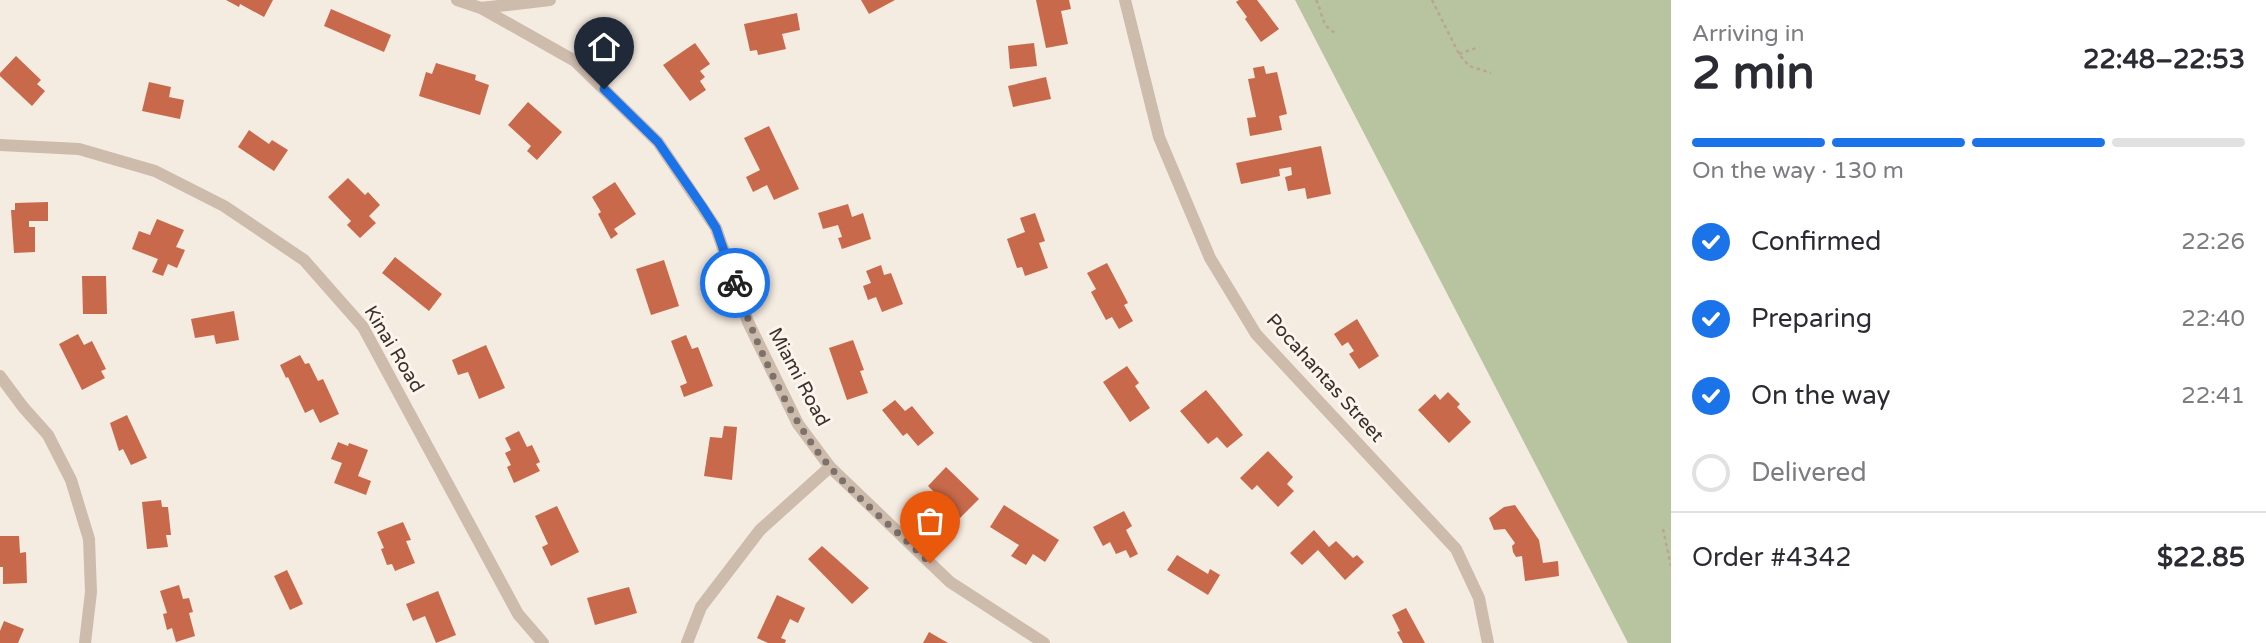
<!DOCTYPE html>
<html lang="en">
<head>
<meta charset="utf-8">
<style>
	:root { --surface:#fff; --page:#f7f7f7; --text:#2b2b33; --muted:#7c7c81; --line:#e1e1e2; --accent:#1a73e8 }
	body { margin:0; font-family:"Varela Round",sans-serif; background:var(--page); color:var(--text); height:100vh; display:flex; flex-direction:column; font-size:26px; white-space:nowrap }
	* { box-sizing:border-box; margin:0 }
	p { font-size:23px; color:var(--muted) }
	.icon { flex:none; width:38px; height:38px; fill:none; stroke:currentColor; stroke-width:2; stroke-linecap:round; stroke-linejoin:round }
	.map { position:relative; flex:1; overflow:hidden }
	.details { display:flex; flex-direction:column; background:var(--surface); width:595px }
	.details>* { flex:none }
	.pin { position:absolute; display:grid; place-items:center; width:60px; height:60px; color:#fff; margin:-72px -30px; border-radius:50% 50% 50% 0; rotate:-45deg; box-shadow:0 0 7px #0007 }
	.pin .icon { rotate:45deg }
	.courier { position:absolute; display:grid; place-items:center; width:70px; height:70px; margin:-35px; border:5px solid #1a73e8; border-radius:50%; background:#fff; color:#222; box-shadow:0 2px 9px #0007 }
	.head em { font-style:normal; font-weight:700 }
	.head div { display:flex; flex-direction:column-reverse }
	.head { display:flex; align-items:center; justify-content:space-between; height:119px; padding:0 21px }
	h1 { font-size:46px; font-weight:700; line-height:52px }
	.bar { display:grid; grid-template-columns:repeat(4,1fr); gap:10px 7px; align-content:center; height:84px; padding:0 21px }
	.bar i { height:9px; border-radius:5px; background:var(--line) }
	.bar .current { background:var(--accent) }
	.bar p { grid-column:span 4 }
	.line { display:flex; align-items:center; gap:18px; padding:0 21px; border-top:2px solid var(--line) }
	.line div { flex:1 }
	ol { padding:0 21px; list-style:none }
	li { display:flex; align-items:center; gap:21px; height:77px }
	li p { margin-inline-start:auto }
	li .icon { padding:7px; border-radius:50%; background:var(--accent); color:#fff; stroke-width:4 }
	li:last-child { color:var(--muted) }
	li i { width:38px; height:38px; border:4px solid var(--line); border-radius:50% }
	main { display:flex; flex:1; min-height:0 }
	.map>svg:first-child { display:block }
	.green { fill:#b8c4a0 }
	.building { fill:#c8694b }
	.lines { fill:none; stroke-linecap:round; stroke-linejoin:round }
	.path { stroke:#b9a596; stroke-width:2.5; stroke-dasharray:3.5 3.5; stroke-linecap:butt }
	.minor { stroke:#cdbbac; stroke-width:12 }
	.done { stroke:#7c716b; stroke-width:7; stroke-dasharray:0 12.6 }
	.route { stroke:#1a73e8; stroke-width:9 }
	.labels { text-anchor:middle; dominant-baseline:central; stroke-width:6; stroke-linejoin:round; paint-order:stroke }
	.street-label { font-size:19px; fill:#3b302b; stroke:#fbf5ee }
</style>
</head>
<body>
<main>
<div class="map">
<svg width="1671" height="643" viewBox="0 0 1671 643">
	<rect width="100%" height="100%" fill="#f4ebe1"/>
	<path class="green" d="M 1295,0 L 1671,0 L 1671,643 L 1628,643 Z"/>
	<g class="building">
		<path d="M 226,0 L 273,0 L 264,17 L 240,4 L 239,7 Z"/>
		<path d="M 861,0 L 895,0 L 869,14 Z"/>
		<path d="M 1036,0 L 1069,0 L 1071,9 L 1061,11 L 1068,44 L 1046,48 Z"/>
		<path d="M 1239,0 L 1257,0 L 1279,29 L 1261,42 L 1245,19 L 1247,17 L 1236,2 Z"/>
		<path d="M 331,9 L 391,35 L 384,52 L 324,26 Z"/>
		<path d="M 797,13 L 800,30 L 782,34 L 786,49 L 758,55 L 757,50 L 750,51 L 744,24 Z"/>
		<path d="M 695,43 L 710,64 L 700,71 L 705,77 L 700,81 L 706,90 L 690,101 L 663,65 Z"/>
		<path d="M 1034,43 L 1037,66 L 1010,69 L 1008,46 Z"/>
		<path d="M 16,56 L 41,80 L 37,84 L 45,91 L 32,106 L 0,76 L 0,73 Z"/>
		<path d="M 436,63 L 476,75 L 475,80 L 489,85 L 480,115 L 419,96 L 426,72 L 432,74 Z"/>
		<path d="M 1264,66 L 1266,74 L 1277,72 L 1287,114 L 1279,116 L 1282,130 L 1250,136 L 1247,118 L 1256,117 L 1248,79 L 1255,78 L 1253,68 Z"/>
		<path d="M 1046,77 L 1051,99 L 1013,107 L 1008,86 Z"/>
		<path d="M 149,82 L 171,87 L 169,97 L 184,100 L 180,119 L 142,111 Z"/>
		<path d="M 528,102 L 562,132 L 537,160 L 527,151 L 531,146 L 508,125 Z"/>
		<path d="M 769,126 L 799,189 L 774,200 L 767,185 L 753,192 L 746,177 L 760,170 L 744,138 Z"/>
		<path d="M 249,130 L 269,144 L 272,140 L 288,150 L 274,171 L 238,147 Z"/>
		<path d="M 1321,146 L 1331,194 L 1307,199 L 1305,188 L 1288,191 L 1285,177 L 1292,175 L 1291,167 L 1279,169 L 1280,176 L 1241,184 L 1236,163 Z"/>
		<path d="M 348,178 L 365,195 L 368,192 L 380,205 L 369,216 L 376,223 L 360,238 L 347,225 L 351,221 L 328,197 Z"/>
		<path d="M 615,182 L 636,214 L 614,229 L 618,234 L 611,239 L 598,214 L 601,212 L 592,197 Z"/>
		<path d="M 48,202 L 48,221 L 29,221 L 29,227 L 35,227 L 35,252 L 14,253 L 11,210 L 15,210 L 15,203 Z"/>
		<path d="M 848,204 L 852,217 L 863,213 L 871,239 L 842,249 L 838,238 L 842,237 L 838,225 L 823,229 L 818,213 Z"/>
		<path d="M 1035,213 L 1045,241 L 1039,243 L 1048,268 L 1025,276 L 1022,267 L 1017,268 L 1007,239 L 1025,232 L 1020,218 Z"/>
		<path d="M 157,219 L 184,230 L 176,247 L 185,250 L 177,268 L 168,264 L 163,276 L 152,272 L 158,259 L 132,249 L 139,231 L 150,235 Z"/>
		<path d="M 395,257 L 442,294 L 429,311 L 382,273 Z"/>
		<path d="M 664,260 L 679,306 L 651,315 L 636,269 Z"/>
		<path d="M 1107,263 L 1128,303 L 1124,305 L 1133,321 L 1119,329 L 1112,317 L 1106,320 L 1091,292 L 1096,289 L 1087,273 Z"/>
		<path d="M 881,265 L 884,275 L 891,273 L 903,304 L 882,312 L 876,297 L 868,300 L 863,286 L 871,283 L 866,271 Z"/>
		<path d="M 82,276 L 106,276 L 107,314 L 83,314 Z"/>
		<path d="M 234,311 L 239,340 L 216,344 L 214,335 L 195,338 L 191,319 Z"/>
		<path d="M 1357,319 L 1379,356 L 1359,369 L 1349,354 L 1354,351 L 1348,342 L 1342,346 L 1334,334 Z"/>
		<path d="M 78,334 L 84,345 L 92,341 L 106,369 L 101,371 L 105,378 L 82,390 L 59,344 Z"/>
		<path d="M 686,335 L 692,349 L 698,347 L 713,386 L 684,397 L 680,386 L 687,383 L 671,341 Z"/>
		<path d="M 853,340 L 864,370 L 860,371 L 868,393 L 847,400 L 829,348 Z"/>
		<path d="M 486,345 L 505,388 L 479,399 L 468,372 L 458,375 L 452,360 Z"/>
		<path d="M 300,355 L 305,364 L 309,363 L 318,381 L 323,379 L 339,414 L 320,423 L 313,409 L 305,413 L 288,377 L 286,378 L 280,365 Z"/>
		<path d="M 1127,366 L 1139,383 L 1135,386 L 1150,408 L 1130,422 L 1103,382 Z"/>
		<path d="M 1206,390 L 1243,435 L 1227,448 L 1217,437 L 1208,444 L 1180,411 Z"/>
		<path d="M 1448,392 L 1460,404 L 1457,407 L 1471,422 L 1449,443 L 1418,410 L 1435,394 L 1440,400 Z"/>
		<path d="M 895,400 L 905,411 L 912,406 L 934,433 L 918,446 L 907,433 L 903,436 L 882,410 Z"/>
		<path d="M 127,415 L 147,458 L 131,465 L 123,449 L 119,451 L 110,423 Z"/>
		<path d="M 724,426 L 737,427 L 732,480 L 704,476 L 710,437 L 722,438 Z"/>
		<path d="M 519,431 L 527,447 L 532,445 L 540,462 L 536,464 L 540,471 L 514,483 L 507,467 L 511,465 L 505,453 L 511,450 L 505,438 Z"/>
		<path d="M 338,442 L 348,446 L 349,443 L 368,450 L 358,476 L 371,481 L 366,495 L 334,483 L 342,463 L 331,459 Z"/>
		<path d="M 1268,451 L 1293,477 L 1287,484 L 1294,491 L 1278,507 L 1257,485 L 1252,490 L 1240,478 Z"/>
		<path d="M 946,467 L 979,499 L 960,518 L 928,486 Z"/>
		<path d="M 161,500 L 162,507 L 168,507 L 171,535 L 166,535 L 168,547 L 147,549 L 142,502 Z"/>
		<path d="M 1004,505 L 1059,540 L 1045,562 L 1033,554 L 1026,565 L 1011,556 L 1019,545 L 990,527 Z"/>
		<path d="M 1515,505 L 1539,540 L 1543,563 L 1558,561 L 1559,576 L 1525,581 L 1522,556 L 1516,557 L 1513,552 L 1512,546 L 1515,543 L 1505,529 L 1494,530 L 1489,518 L 1504,507 Z"/>
		<path d="M 557,506 L 579,552 L 551,566 L 542,547 L 548,544 L 535,516 Z"/>
		<path d="M 1124,511 L 1132,526 L 1126,530 L 1138,554 L 1130,558 L 1126,550 L 1116,554 L 1110,542 L 1103,546 L 1093,527 Z"/>
		<path d="M 403,522 L 411,540 L 406,541 L 415,563 L 395,571 L 392,564 L 387,565 L 381,549 L 384,548 L 377,532 Z"/>
		<path d="M 1314,530 L 1329,547 L 1336,541 L 1353,558 L 1357,555 L 1364,562 L 1345,580 L 1318,550 L 1302,565 L 1290,553 Z"/>
		<path d="M 0,536 L 19,536 L 20,553 L 26,552 L 27,583 L 3,584 L 3,567 L 0,567 Z"/>
		<path d="M 822,546 L 869,588 L 852,604 L 808,559 Z"/>
		<path d="M 1177,555 L 1208,574 L 1210,569 L 1220,575 L 1208,595 L 1167,570 Z"/>
		<path d="M 287,570 L 303,604 L 290,610 L 274,576 Z"/>
		<path d="M 179,585 L 183,599 L 189,598 L 193,612 L 189,613 L 195,636 L 176,642 L 172,628 L 167,630 L 163,614 L 167,613 L 160,591 Z"/>
		<path d="M 629,587 L 637,613 L 595,625 L 587,598 Z"/>
		<path d="M 438,591 L 456,635 L 436,643 L 425,616 L 413,621 L 406,604 Z"/>
		<path d="M 777,595 L 805,608 L 798,623 L 790,619 L 781,638 L 786,640 L 785,643 L 768,643 L 757,638 Z"/>
		<path d="M 1406,608 L 1425,643 L 1403,643 L 1397,632 L 1400,631 L 1392,615 Z"/>
		<path d="M 4,621 L 24,629 L 18,643 L 0,643 L 0,631 Z"/>
		<path d="M 929,632 L 948,643 L 923,643 Z"/>
	</g>
	<g class="lines">
		<g class="path">
			<path d="M 1316,0 C 1323,13 1321,27 1336,33"/>
			<path d="M 1432,0 L 1459,54 L 1469,66 L 1491,73"/>
			<path d="M 1459,54 L 1479,47"/>
			<path d="M 1663,529 L 1671,566"/>
		</g>
		<g class="minor">
			<path d="M 457,0 L 481,8 L 550,0"/>
			<path d="M 1125,0 L 1159,137 L 1210,258 L 1256,334 L 1456,549 L 1479,598 L 1488,643"/>
			<path d="M 481,8 L 575,61 L 658,142 L 716,228 L 748,322 L 798,424 L 830,467 L 950,582 L 1044,643"/>
			<path d="M 0,145 L 79,149 L 155,171 L 224,206 L 304,260 L 363,327 L 518,614 L 543,643"/>
			<path d="M 0,376 L 23,407 L 48,435 L 71,480 L 89,539 L 91,592 L 85,643"/>
			<path d="M 687,643 L 701,607 L 760,530 L 830,467"/>
		</g>
	</g>
	<g class="lines">
		<path class="done" d="M 735,283 C 755,342 789,420 830,467 C 860,501 897,531 930,563"/>
		<path class="route" d="M 604,89 L 658,142 L 702,206 L 716,228 L 735,283"/>
	</g>
	<g class="labels">
		<g class="street-label">
			<text transform="translate(394 349) rotate(59)">Kinai Road</text>
			<text transform="translate(799 377) rotate(62)">Miami Road</text>
			<text transform="translate(1325 378) rotate(48)">Pocahantas Street</text>
		</g>
	</g>
</svg>
<div class="pin" style="left:930px;top:563px;background:#ea580c"><svg class="icon" aria-label="bag" viewBox="0 0 24 24"><path d="M5 8h14l-1 12H6zM9 8a3 3 0 0 1 6 0"/></svg></div>
<div class="pin" style="left:604px;top:89px;background:#1f2937"><svg class="icon" aria-label="home" viewBox="0 0 24 24"><path d="M3 11l9-7 9 7M6 9v11h12V9"/></svg></div>
<div class="courier" style="left:735px;top:283px"><svg class="icon" aria-label="bike" viewBox="0 0 24 24"><circle cx="6" cy="16" r="4"/><circle cx="18" cy="16" r="4"/><path d="M6 16l4-8h5l3 8M10 8l3 8H6M13 5h3"/></svg></div>
</div>
<section class="details">
<div class="head"><div><h1>2 min</h1><p>Arriving in</p></div><em>22:48–22:53</em></div>
<div class="bar"><i class="current"></i><i class="current"></i><i class="current"></i><i></i><p>On the way · 130 m</p></div>
<ol>
<li><svg class="icon" aria-label="check" viewBox="0 0 24 24"><path d="M5 12l5 5 9-10"/></svg>Confirmed<p>22:26</p></li>
<li><svg class="icon" aria-label="check" viewBox="0 0 24 24"><path d="M5 12l5 5 9-10"/></svg>Preparing<p>22:40</p></li>
<li><svg class="icon" aria-label="check" viewBox="0 0 24 24"><path d="M5 12l5 5 9-10"/></svg>On the way<p>22:41</p></li>
<li><i></i>Delivered</li>
</ol>
<div class="line" style="height:91px"><div>Order #4342</div><b>$22.85</b></div>
</section>
</main>
</body>
</html>
